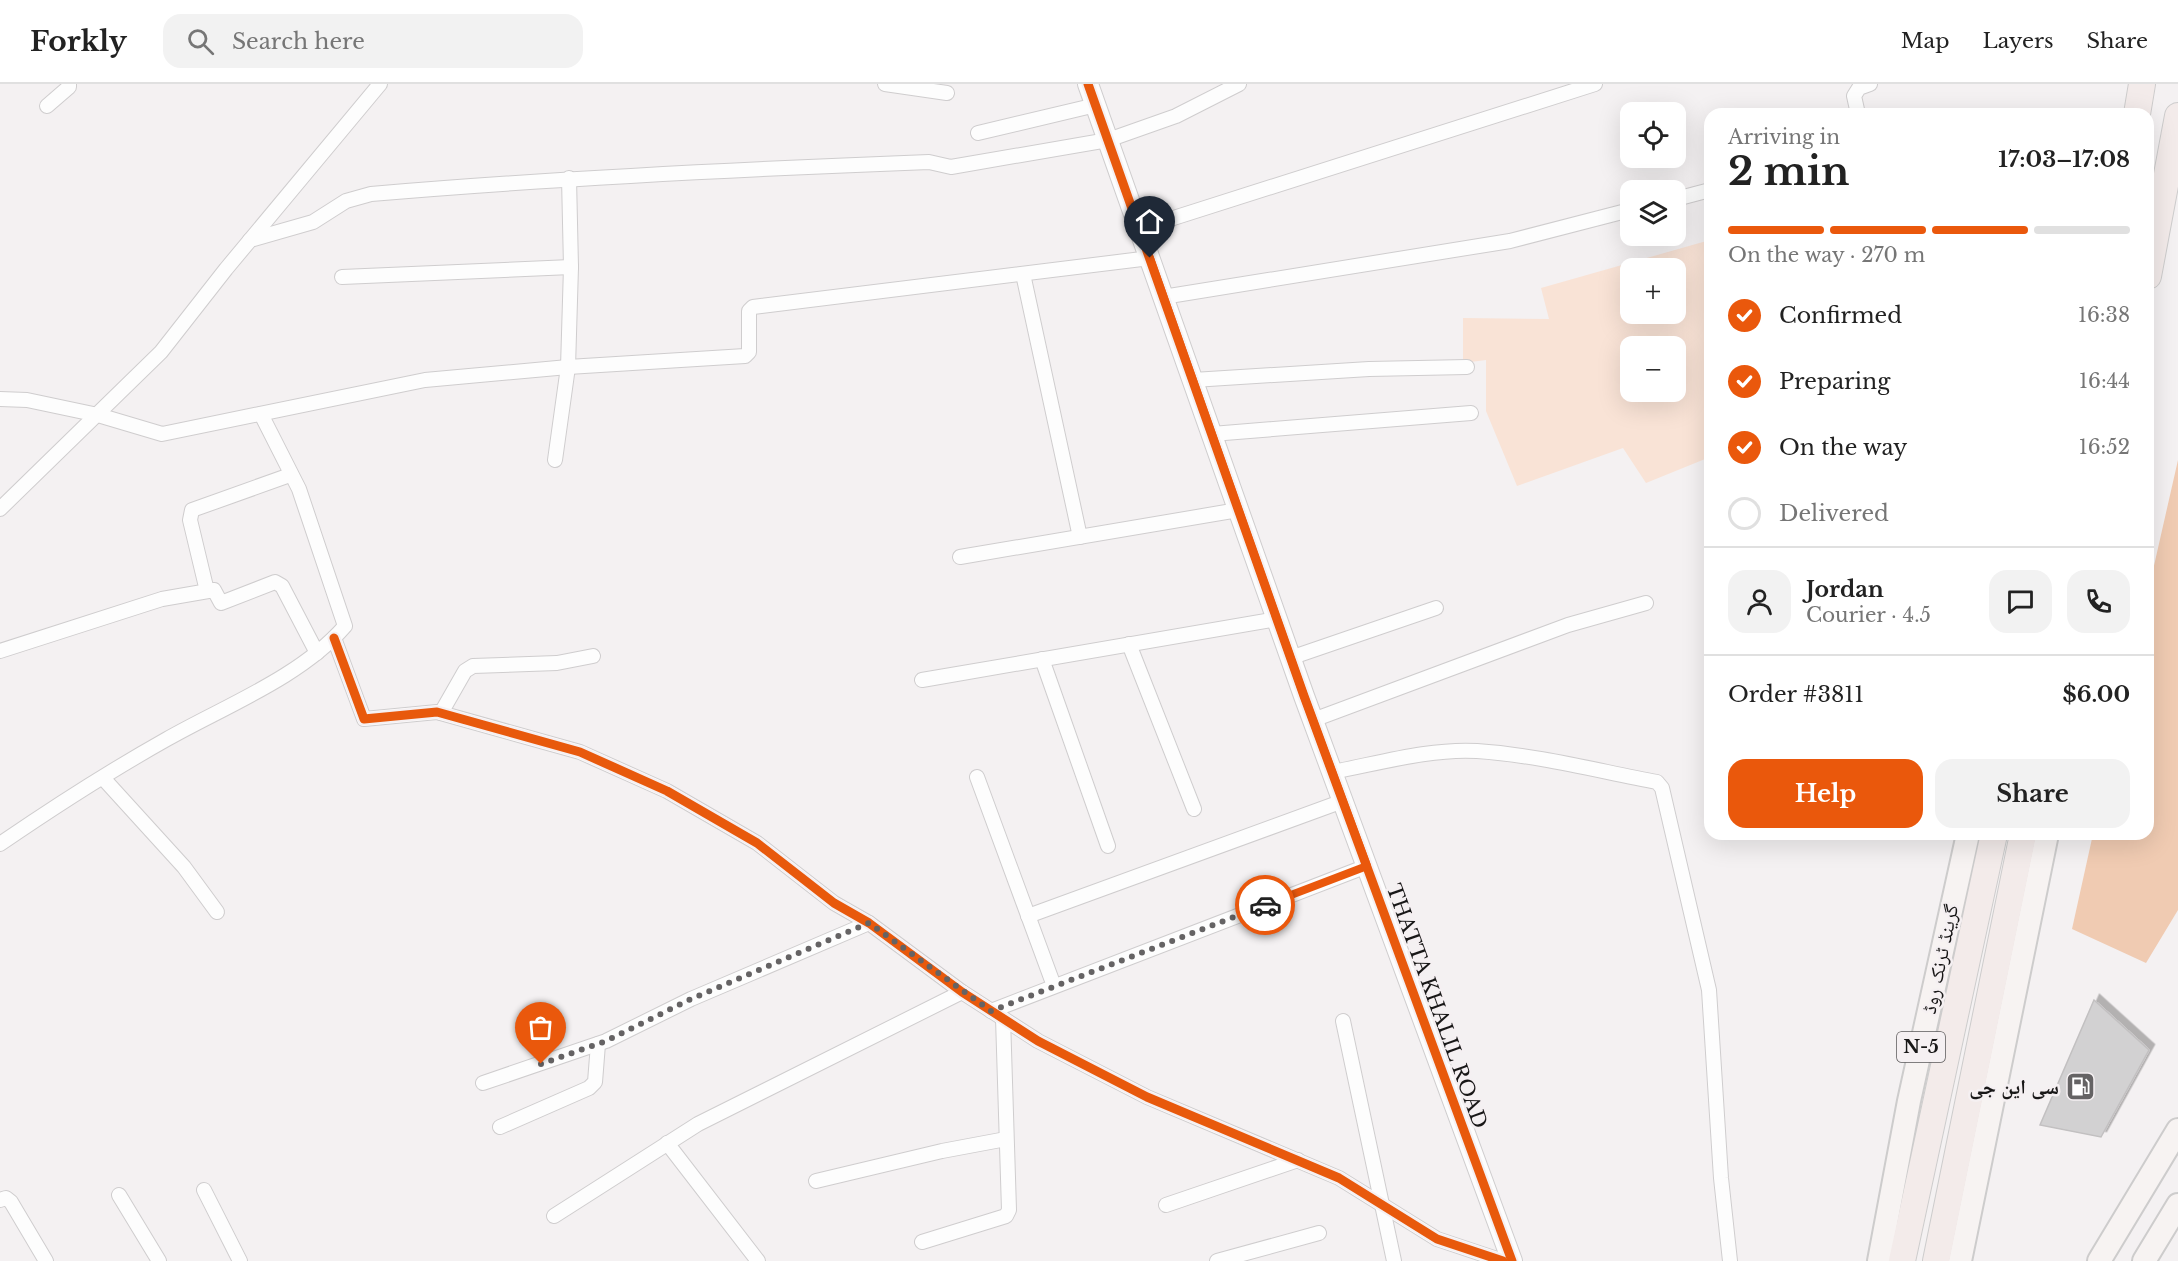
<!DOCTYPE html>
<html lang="en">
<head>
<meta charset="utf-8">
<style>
	:root { --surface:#fff; --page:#f2f2f2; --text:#222; --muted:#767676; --line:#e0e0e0; --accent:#ea580c }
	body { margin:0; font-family:"Libre Baskerville","Noto Naskh Arabic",serif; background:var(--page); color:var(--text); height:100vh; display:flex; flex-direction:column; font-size:22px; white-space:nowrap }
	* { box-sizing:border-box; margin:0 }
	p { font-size:20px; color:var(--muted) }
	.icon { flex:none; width:33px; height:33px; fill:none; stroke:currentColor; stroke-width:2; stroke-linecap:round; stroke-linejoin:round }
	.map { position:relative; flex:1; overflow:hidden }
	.side { position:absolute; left:1704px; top:24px; width:450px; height:732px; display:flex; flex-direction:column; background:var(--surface); border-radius:18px; box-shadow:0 6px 24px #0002 }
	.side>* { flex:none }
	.tools { position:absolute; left:1620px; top:18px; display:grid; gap:12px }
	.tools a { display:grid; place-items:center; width:66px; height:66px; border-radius:12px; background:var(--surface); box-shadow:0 6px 24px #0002; font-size:30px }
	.pin { position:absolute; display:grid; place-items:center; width:51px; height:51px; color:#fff; margin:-62px -26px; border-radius:50% 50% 50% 0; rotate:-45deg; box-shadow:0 0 6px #0007 }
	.pin .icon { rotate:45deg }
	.courier { position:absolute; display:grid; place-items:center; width:60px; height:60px; margin:-30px; border:4px solid #ea580c; border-radius:50%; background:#fff; color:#222; box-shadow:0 2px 8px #0007 }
	.headline em { font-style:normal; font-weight:800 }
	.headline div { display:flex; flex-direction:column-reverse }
	.headline { display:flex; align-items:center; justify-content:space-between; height:102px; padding:0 24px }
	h1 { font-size:39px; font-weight:800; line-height:45px }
	.bar { display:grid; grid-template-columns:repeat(4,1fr); gap:9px 6px; align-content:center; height:72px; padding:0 24px }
	.bar i { height:8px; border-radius:4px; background:var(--line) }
	.bar .active { background:var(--accent) }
	.bar p { grid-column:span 4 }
	.line { display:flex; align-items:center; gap:15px; padding:0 24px; border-top:2px solid var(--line) }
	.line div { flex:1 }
	.round { display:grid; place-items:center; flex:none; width:63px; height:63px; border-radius:18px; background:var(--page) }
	ol { padding:0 24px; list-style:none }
	li { display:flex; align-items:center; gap:18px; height:66px }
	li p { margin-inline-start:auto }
	li .icon { padding:6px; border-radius:50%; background:var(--accent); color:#fff; stroke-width:4 }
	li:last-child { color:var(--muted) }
	li i { width:33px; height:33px; border:3px solid var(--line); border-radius:50% }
	.button { display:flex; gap:12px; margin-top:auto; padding:12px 24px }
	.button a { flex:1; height:69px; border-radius:18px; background:var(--accent); color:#fff; font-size:24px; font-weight:800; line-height:69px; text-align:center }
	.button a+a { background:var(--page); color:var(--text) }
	header { display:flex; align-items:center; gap:36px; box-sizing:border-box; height:84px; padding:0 30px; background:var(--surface); border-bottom:2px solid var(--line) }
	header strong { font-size:28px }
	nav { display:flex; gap:33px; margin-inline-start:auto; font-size:21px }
	.search { width:420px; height:54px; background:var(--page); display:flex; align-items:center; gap:15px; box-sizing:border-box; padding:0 21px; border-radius:18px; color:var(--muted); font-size:22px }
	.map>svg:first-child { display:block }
	.green { fill:#f9e3d6; fill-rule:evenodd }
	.forest { fill:#f0cbb2 }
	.building { fill:#d2d1d2; stroke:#c2c0c1; stroke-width:1.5; filter:url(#shadow) }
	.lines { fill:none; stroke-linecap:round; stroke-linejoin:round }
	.street-casing { stroke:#cfcdce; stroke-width:16 }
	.secondary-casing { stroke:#cfcdce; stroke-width:22 }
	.primary-casing { stroke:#cdcccc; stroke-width:26 }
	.highway-casing { stroke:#cdcccc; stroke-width:28 }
	.street { stroke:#fdfdfd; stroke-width:14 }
	.secondary { stroke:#fdfdfd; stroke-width:20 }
	.primary { stroke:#f7f3f2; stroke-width:22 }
	.highway { stroke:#f3ebea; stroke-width:26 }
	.cycleway-casing { stroke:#f5f0f2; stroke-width:13 }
	.cycleway { stroke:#e8590c; stroke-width:9 }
	.done { stroke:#656364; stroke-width:6; stroke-dasharray:0 10.8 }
	.route { stroke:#ea580c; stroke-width:8 }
	.labels { text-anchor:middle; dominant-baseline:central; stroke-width:5; stroke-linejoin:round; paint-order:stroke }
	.shield { fill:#f5f0f2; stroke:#5a5859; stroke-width:1.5 }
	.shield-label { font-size:18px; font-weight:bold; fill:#181717 }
	.street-label { font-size:20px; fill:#181717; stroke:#f5f0f2 }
	.poi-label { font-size:20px; font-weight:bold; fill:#181717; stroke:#f5f0f2; text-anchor:end }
</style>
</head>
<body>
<header>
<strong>Forkly</strong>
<div class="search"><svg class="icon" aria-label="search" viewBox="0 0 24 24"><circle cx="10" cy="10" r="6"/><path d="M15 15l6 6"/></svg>Search here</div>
<nav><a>Map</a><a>Layers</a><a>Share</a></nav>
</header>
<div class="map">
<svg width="2178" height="1177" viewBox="0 0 2178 1177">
	<defs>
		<filter id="shadow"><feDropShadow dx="5.5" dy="-5.5" stdDeviation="0" flood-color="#0004"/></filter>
	</defs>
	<rect width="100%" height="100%" fill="#f4f1f2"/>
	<path class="green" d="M 1710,156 L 1710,373 L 1646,399 L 1623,364 L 1517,402 L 1486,327 L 1486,276 L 1463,279 L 1463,234 L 1549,235 L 1541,204 ZM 1630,184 L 1676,184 L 1676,230 L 1630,230 ZM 1630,262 L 1676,262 L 1676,308 L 1630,308 Z"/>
	<path class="forest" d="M 2178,376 L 2178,826 L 2146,879 L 2072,845 L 2093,750 L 2148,750 L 2148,508 Z"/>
	<path class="building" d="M 2094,916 L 2149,966 L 2101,1053 L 2040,1041 Z"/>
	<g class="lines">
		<defs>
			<g id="street">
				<path d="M 885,0 L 947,9"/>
				<path d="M 47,22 L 69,3 L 69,0"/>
				<path d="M 1858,30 L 1854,12 L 1859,4 L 1870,0"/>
				<path d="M 978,49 L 1096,21"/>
				<path d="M 1676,115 L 1710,106"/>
				<path d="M 1139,145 L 1595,0"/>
				<path d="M 250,156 L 313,138 L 346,117 L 371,110 C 557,94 743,85 929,78 L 951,83 L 1108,56 L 1176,32 L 1239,0"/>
				<path d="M 1023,190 L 1080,453"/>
				<path d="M 342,193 L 571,183"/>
				<path d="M 1163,213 L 1510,157 L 1630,126"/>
				<path d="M 1193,296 L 1369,285 L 1467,283"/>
				<path d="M 0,315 L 27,316 L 98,331 L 162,350 L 425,296 L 568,283 L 745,272 L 749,268 L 749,227 L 753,223 L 1150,174"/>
				<path d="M 1212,350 L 1471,329"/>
				<path d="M 555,376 L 568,283 L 571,183 L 569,94"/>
				<path d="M 0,425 L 161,268 L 226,185 L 380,0"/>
				<path d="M 960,473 L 1238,426"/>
				<path d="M 207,507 L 190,436 L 192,426 L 290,391"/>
				<path d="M 334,554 L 364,635 L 437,628 L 580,668 L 667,707 L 757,759 L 834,819 L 869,839 L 962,908 L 1038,957 L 1147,1013 L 1339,1094 L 1437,1155 L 1503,1177"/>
				<path d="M 1129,560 L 1194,725"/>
				<path d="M 0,567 L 162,515 L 214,506 L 221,519 L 275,498 L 282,502 L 317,569"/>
				<path d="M 1290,574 L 1436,524"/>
				<path d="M 1042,575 L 1108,762"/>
				<path d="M 922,596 L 1277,535"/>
				<path d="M 441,629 L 465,587 L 473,582 L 557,579 L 593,572"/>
				<path d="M 1313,636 L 1568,541 L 1646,519"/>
				<path d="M 1332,688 C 1376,680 1431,664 1477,667 C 1537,671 1598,687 1657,698 L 1662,704 L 1709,906 L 1721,1094 L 1730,1177"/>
				<path d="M 977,693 L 1054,902"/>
				<path d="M 103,694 L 184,783 L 217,828"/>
				<path d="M 0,760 C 54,723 110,687 167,655 C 225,622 301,593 345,542 L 299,405 L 261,330"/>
				<path d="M 1028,832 L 1343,717"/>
				<path d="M 991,927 L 1367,782"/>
				<path d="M 1343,937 L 1394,1177"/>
				<path d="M 483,999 L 606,957 L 691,915 L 869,839"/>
				<path d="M 500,1043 L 589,1004 L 595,998 L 598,960"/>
				<path d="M 667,1059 L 758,1177"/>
				<path d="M 816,1097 L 942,1067 L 1006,1055"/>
				<path d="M 204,1106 L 240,1177"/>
				<path d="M 119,1111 L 159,1177"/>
				<path d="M 0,1116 L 6,1114 L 11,1118 L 46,1177"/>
				<path d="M 1166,1121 L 1298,1076"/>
				<path d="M 554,1132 L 698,1040 L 962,908"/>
				<path d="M 922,1158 L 1006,1132 L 1009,1126 L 1003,934"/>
				<path d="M 1217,1177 L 1319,1149"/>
			</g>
			<path id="secondary" d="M 1088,0 L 1304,612 L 1512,1177"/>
			<g id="primary">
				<path d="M 1879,1177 L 1909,1017 L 1968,750"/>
				<path d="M 1960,1177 L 2047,750"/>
				<path d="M 2099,1177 L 2178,1046"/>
				<path d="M 2144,1177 L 2178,1121"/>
			</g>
			<g id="highway">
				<path d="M 2137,30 L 2142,0"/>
				<path d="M 2148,192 L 2178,32"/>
				<path d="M 1902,1177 L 1994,750"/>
				<path d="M 1936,1177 L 2023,750"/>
			</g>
		</defs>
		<use href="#street" class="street-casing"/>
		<use href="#secondary" class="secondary-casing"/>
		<use href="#primary" class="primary-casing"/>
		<use href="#highway" class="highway-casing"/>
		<use href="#street" class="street"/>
		<use href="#secondary" class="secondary"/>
		<use href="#primary" class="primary"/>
		<use href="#highway" class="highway"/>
		<defs>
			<g id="cycleway">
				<path d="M 1088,0 L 1304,612 L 1512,1177"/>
				<path d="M 334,554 L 364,635 L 437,628 L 580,668 L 667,707 L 757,759 L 834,819 L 869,839 L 962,908 L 1038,957 L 1147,1013 L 1339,1094 L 1437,1155 L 1503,1177"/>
			</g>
		</defs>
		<use href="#cycleway" class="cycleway-casing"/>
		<use href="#cycleway" class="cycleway"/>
	</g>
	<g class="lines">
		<path class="done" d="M 541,980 L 606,957 L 691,915 L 869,839 L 991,927 L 1265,821"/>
		<path class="route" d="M 1150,174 L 1304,612 L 1367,782 L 1265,821"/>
	</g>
	<defs>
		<symbol id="fuel-square" viewBox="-11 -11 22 22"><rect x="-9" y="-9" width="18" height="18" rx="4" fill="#656364" stroke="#f5f0f2"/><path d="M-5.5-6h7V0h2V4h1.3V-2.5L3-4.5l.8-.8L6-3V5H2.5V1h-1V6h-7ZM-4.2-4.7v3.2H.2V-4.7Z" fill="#fff"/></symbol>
	</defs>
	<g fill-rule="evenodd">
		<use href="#fuel-square" x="2064" y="986" width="33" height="33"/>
	</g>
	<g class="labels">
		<rect class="shield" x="1897" y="948" width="48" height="30" rx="4.5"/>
		<g class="shield-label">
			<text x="1921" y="963">N-5</text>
		</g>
		<g class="street-label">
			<text transform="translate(1940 875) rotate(-78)">گرینڈ ٹرنک روڈ</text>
			<text transform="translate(1437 922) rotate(70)">THATTA KHALIL ROAD</text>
		</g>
		<g class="poi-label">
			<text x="2059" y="1003">سی این جی</text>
		</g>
	</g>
</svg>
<div class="tools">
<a><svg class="icon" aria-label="locate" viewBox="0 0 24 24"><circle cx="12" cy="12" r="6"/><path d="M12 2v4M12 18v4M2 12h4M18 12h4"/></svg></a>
<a><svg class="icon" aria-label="layers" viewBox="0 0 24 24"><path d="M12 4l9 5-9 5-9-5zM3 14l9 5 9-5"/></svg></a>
<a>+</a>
<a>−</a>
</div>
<div class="pin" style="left:541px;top:980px;background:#ea580c"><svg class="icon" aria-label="bag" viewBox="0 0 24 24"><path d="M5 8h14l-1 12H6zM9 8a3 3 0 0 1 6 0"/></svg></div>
<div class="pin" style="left:1150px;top:174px;background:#1f2937"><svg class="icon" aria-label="home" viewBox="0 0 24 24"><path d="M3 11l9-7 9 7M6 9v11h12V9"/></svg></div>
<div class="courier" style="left:1265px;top:821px"><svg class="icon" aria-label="car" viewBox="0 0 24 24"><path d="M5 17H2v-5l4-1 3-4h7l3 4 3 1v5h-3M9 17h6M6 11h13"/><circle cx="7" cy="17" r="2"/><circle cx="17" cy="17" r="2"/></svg></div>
<section class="side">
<div class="headline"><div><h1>2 min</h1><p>Arriving in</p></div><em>17:03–17:08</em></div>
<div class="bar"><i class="active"></i><i class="active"></i><i class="active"></i><i></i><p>On the way · 270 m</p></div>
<ol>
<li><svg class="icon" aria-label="check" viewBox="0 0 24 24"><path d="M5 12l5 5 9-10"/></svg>Confirmed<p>16:38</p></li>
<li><svg class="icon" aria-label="check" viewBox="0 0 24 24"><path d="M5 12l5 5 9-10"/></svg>Preparing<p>16:44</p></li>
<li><svg class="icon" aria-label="check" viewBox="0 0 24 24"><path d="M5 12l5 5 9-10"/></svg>On the way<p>16:52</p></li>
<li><i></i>Delivered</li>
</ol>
<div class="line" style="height:108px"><a class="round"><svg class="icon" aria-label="person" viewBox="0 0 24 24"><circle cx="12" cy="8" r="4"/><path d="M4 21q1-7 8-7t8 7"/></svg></a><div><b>Jordan</b><p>Courier · 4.5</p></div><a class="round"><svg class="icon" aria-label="chat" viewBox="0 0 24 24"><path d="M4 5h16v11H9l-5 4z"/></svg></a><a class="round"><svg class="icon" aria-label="phone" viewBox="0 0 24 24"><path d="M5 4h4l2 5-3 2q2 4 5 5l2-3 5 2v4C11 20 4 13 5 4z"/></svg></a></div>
<div class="line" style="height:78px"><div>Order #3811</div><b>$6.00</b></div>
<div class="button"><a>Help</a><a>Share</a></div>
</section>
</div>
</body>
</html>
